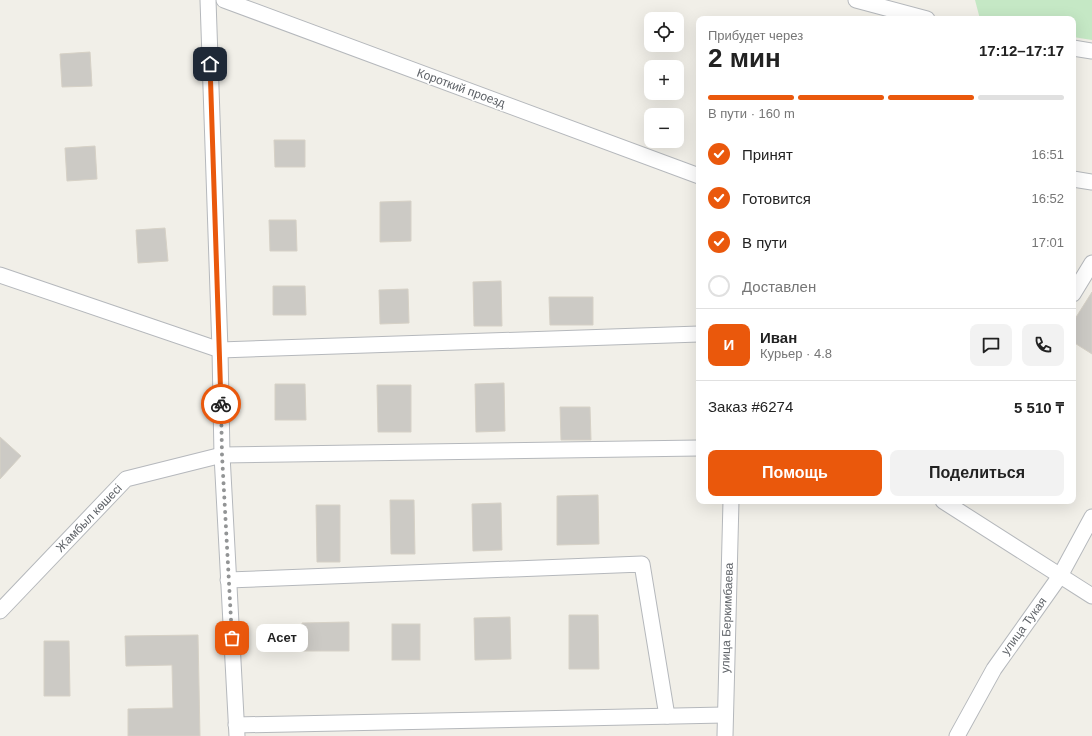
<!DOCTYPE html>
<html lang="ru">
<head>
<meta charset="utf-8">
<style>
	:root { --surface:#fff; --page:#f2f2f2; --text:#222; --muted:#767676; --line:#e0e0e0; --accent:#ea580c }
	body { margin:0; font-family:Helvetica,sans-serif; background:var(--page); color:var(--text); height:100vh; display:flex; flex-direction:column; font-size:15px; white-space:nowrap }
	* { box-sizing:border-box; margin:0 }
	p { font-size:13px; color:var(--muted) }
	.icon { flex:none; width:22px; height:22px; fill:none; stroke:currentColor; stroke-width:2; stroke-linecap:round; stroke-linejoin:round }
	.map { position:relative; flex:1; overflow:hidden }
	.panel { position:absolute; left:696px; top:16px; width:380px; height:488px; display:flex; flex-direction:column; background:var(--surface); border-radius:8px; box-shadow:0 4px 16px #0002 }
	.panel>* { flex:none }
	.controls { position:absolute; left:644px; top:12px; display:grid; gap:8px }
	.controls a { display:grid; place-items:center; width:40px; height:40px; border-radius:8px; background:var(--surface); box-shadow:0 4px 16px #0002; font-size:20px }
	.pin { position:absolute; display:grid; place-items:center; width:34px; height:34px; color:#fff; margin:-17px; border-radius:8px; box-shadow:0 2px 6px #0006 }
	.courier { position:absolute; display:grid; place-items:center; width:40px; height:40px; margin:-20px; border:3px solid #ea580c; border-radius:50%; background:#fff; color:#222; box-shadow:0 1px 5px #0007 }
	.bubble { position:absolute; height:28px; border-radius:8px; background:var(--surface); box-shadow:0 4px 16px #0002; font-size:13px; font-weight:700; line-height:28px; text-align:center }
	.head em { font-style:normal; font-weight:700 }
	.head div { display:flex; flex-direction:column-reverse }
	.head { display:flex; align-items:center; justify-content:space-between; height:68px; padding:0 12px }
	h1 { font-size:26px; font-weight:700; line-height:30px }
	.bar { display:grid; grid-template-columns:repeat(4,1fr); gap:6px 4px; align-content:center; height:48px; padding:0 12px }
	.bar i { height:5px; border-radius:3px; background:var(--line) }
	.bar .on { background:var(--accent) }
	.bar p { grid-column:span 4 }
	.line { display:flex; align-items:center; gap:10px; padding:0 12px; border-top:1px solid var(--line) }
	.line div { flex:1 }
	.round { display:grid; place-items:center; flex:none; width:42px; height:42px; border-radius:8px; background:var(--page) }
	ol { padding:0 12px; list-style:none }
	li { display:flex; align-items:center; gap:12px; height:44px }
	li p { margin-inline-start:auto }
	li .icon { padding:4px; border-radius:50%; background:var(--accent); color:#fff; stroke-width:4 }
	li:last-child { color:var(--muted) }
	li i { width:22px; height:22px; border:2px solid var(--line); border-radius:50% }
	.action { display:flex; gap:8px; margin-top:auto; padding:8px 12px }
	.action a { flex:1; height:46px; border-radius:8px; background:var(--accent); color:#fff; font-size:16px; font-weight:700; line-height:46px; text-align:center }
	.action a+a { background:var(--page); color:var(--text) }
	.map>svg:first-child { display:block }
	.green { fill:#c5e8c5 }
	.building { fill:#cccac5; stroke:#d6d1c6 }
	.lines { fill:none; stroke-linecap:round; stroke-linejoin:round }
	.minor-casing { stroke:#b5b8bc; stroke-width:17 }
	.minor { stroke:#fff; stroke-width:15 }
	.done { stroke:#929495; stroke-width:4; stroke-dasharray:0 7.2 }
	.route { stroke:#ea580c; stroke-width:5 }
	.labels { text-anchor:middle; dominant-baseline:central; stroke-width:3; stroke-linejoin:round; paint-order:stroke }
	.street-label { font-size:12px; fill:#5f6368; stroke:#fff }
</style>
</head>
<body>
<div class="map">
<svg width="1092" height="736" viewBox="0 0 1092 736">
	<rect width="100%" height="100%" fill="#f1efe8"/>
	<path class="green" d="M 975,0 L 1092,0 L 1092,40 L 1073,37 L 1073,19 L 980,19 Z"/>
	<g class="building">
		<path d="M 90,52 L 92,86 L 62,87 L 60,54 Z"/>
		<path d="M 274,140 L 305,140 L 305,167 L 275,167 Z"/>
		<path d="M 95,146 L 97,179 L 67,181 L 65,148 Z"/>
		<path d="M 411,201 L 411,241 L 380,242 L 380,202 Z"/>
		<path d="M 269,220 L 296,220 L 297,251 L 270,251 Z"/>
		<path d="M 165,228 L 168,261 L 138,263 L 136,230 Z"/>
		<path d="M 501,281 L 502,326 L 474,326 L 473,282 Z"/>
		<path d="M 273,286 L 305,286 L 306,315 L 273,315 Z"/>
		<path d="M 408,289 L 409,323 L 380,324 L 379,290 Z"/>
		<path d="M 1092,292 L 1092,354 L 1073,342 L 1073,322 Z"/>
		<path d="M 549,297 L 593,297 L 593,325 L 550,325 Z"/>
		<path d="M 504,383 L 505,431 L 476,432 L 475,384 Z"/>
		<path d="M 275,384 L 305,384 L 306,420 L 275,420 Z"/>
		<path d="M 377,385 L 411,385 L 411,432 L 378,432 Z"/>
		<path d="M 560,407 L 590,407 L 591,440 L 561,440 Z"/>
		<path d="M 0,437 L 21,456 L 0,479 Z"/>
		<path d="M 598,495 L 599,544 L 557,545 L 557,496 Z"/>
		<path d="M 390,500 L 414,500 L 415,554 L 391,554 Z"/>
		<path d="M 501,503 L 502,550 L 473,551 L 472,504 Z"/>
		<path d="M 316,505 L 340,505 L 340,562 L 317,562 Z"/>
		<path d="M 569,615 L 598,615 L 599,669 L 569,669 Z"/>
		<path d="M 510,617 L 511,659 L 475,660 L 474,618 Z"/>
		<path d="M 349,622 L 349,651 L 302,651 L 302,623 Z"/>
		<rect x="392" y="624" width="28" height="36"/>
		<path d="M 198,635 L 200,736 L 128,736 L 128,709 L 173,708 L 172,665 L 126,666 L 125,636 Z"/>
		<path d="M 44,641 L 69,641 L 70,696 L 44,696 Z"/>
	</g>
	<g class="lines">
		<defs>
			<g id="minor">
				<path d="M 208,0 L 220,350 L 222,455 L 237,736"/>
				<path d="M 224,0 L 699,176"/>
				<path d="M 856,0 L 927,19"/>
				<path d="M 1073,48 L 1092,51"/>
				<path d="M 1073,179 L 1092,182"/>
				<path d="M 0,275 L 220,350 L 699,334"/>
				<path d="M 1073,294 L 1092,263"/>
				<path d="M 943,501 L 1092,596"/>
				<path d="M 228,580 L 642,564 L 667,716"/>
				<path d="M 0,611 L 126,479 L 222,455 L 699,448"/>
				<path d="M 236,725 L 724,715"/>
				<path d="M 725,736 L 731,501"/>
				<path d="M 957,736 L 994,669 L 1060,576 L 1092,517"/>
			</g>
		</defs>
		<use href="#minor" class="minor-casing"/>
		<use href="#minor" class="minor"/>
	</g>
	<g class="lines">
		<path class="done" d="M 221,404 L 222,455 L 232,638"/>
		<path class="route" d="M 210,64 L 221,404"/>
	</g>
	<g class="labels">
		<g class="street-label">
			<text transform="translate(461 88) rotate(20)">Короткий проезд</text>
			<text transform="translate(89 518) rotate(-46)">Жамбыл көшесі</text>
			<text transform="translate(727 618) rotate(-88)">улица Беркимбаева</text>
			<text transform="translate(1024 626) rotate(-54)">улица Тукая</text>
		</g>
	</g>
</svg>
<div class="controls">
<a><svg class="icon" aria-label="locate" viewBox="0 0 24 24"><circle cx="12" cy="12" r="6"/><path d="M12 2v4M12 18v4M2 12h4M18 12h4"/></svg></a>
<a>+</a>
<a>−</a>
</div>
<div class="pin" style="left:232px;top:638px;background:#ea580c"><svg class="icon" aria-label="bag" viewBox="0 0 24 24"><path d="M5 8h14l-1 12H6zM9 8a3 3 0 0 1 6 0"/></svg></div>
<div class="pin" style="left:210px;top:64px;background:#1f2937"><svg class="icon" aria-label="home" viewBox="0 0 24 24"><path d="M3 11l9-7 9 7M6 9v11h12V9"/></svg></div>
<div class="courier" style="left:221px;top:404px"><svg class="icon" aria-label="bike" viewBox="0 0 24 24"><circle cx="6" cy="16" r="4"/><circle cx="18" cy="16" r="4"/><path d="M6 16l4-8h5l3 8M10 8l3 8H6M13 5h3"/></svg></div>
<div class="bubble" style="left:256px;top:624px;width:52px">Асет</div>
<section class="panel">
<div class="head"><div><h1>2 мин</h1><p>Прибудет через</p></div><em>17:12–17:17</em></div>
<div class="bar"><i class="on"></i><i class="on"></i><i class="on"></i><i></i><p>В пути · 160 m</p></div>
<ol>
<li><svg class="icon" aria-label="check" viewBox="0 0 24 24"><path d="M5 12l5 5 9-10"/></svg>Принят<p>16:51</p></li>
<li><svg class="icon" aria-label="check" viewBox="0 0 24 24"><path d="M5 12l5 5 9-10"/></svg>Готовится<p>16:52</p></li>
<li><svg class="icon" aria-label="check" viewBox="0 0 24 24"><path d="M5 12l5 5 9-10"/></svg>В пути<p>17:01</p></li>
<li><i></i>Доставлен</li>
</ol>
<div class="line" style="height:72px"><b class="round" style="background:var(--accent);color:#fff">И</b><div><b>Иван</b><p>Курьер · 4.8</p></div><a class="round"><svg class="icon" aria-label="chat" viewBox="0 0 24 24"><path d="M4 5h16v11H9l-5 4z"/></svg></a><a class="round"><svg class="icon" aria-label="phone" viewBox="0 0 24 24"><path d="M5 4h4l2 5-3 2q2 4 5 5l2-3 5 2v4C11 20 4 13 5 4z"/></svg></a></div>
<div class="line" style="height:52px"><div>Заказ #6274</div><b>5 510 ₸</b></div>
<div class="action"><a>Помощь</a><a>Поделиться</a></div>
</section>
</div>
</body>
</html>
